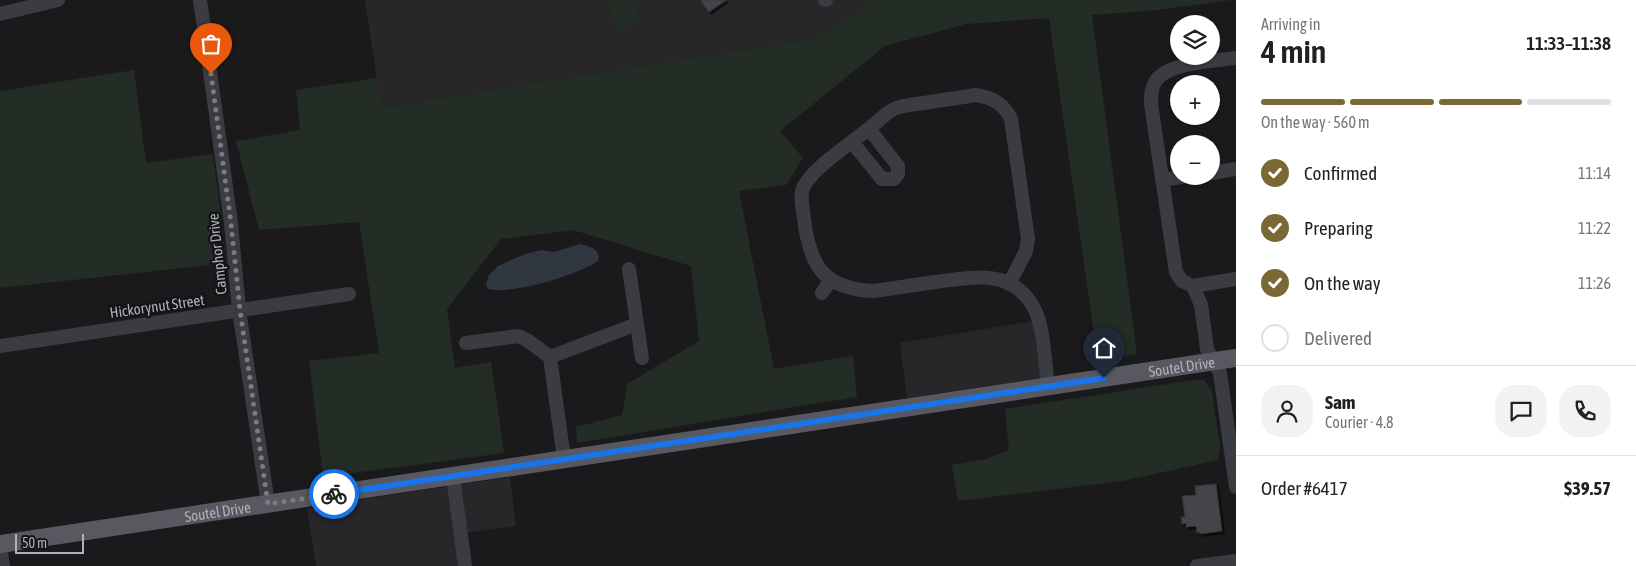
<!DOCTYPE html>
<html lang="en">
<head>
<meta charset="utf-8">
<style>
	:root { --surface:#fff; --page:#f2f2f2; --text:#202124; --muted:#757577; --line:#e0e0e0; --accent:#7a6934 }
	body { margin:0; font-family:"Asap Condensed",sans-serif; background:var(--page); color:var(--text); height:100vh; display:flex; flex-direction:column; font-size:19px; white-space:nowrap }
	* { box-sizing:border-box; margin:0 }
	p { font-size:16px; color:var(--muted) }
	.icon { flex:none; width:28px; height:28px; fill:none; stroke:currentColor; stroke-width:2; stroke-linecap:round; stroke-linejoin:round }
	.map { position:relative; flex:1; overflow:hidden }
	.panel { display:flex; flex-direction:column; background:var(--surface); width:400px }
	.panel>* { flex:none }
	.fabs { position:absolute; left:1170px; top:15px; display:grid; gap:10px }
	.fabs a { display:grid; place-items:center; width:50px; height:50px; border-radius:50%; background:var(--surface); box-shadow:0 1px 4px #0004; font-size:25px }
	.scale { position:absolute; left:15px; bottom:12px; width:69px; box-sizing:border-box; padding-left:5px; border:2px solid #aeb0bb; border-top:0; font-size:14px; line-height:18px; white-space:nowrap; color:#aeb0bb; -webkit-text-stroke:4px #151517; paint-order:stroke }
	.pin { position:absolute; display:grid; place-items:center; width:42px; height:42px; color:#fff; margin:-51px -21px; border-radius:50% 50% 50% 0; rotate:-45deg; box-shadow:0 0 5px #0007 }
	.pin .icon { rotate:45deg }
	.courier { position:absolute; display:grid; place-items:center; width:50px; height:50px; margin:-25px; border:4px solid #1a73e8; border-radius:50%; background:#fff; color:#222; box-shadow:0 1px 6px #0007 }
	.overview em { font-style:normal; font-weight:600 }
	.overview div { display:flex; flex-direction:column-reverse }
	.overview { display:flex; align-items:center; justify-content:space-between; height:85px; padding:0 25px }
	h1 { font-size:32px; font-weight:600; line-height:38px }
	.bar { display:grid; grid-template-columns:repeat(4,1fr); gap:8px 5px; align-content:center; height:60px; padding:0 25px }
	.bar i { height:6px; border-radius:4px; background:var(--line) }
	.bar .on { background:var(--accent) }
	.bar p { grid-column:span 4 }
	.line { display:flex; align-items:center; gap:12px; padding:0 25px; border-top:1px solid var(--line) }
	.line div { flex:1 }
	.round { display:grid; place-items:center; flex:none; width:52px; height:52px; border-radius:20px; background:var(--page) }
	ol { padding:0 25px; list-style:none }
	li { display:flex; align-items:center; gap:15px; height:55px }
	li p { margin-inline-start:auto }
	li .icon { padding:5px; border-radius:50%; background:var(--accent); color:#fff; stroke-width:4 }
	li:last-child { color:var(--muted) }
	li i { width:28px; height:28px; border:2px solid var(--line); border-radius:50% }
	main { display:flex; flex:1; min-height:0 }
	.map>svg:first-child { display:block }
	.built { fill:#272629 }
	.green { fill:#242c26 }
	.water { fill:#313740 }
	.building { fill:#454549; stroke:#353438; filter:url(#shadow) }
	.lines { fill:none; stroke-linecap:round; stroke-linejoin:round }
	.minor { stroke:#3b3c41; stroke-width:14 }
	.major { stroke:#585960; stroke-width:18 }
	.done { stroke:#7a7c83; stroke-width:5; stroke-dasharray:0 9 }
	.route { stroke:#1a73e8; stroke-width:6 }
	.labels { text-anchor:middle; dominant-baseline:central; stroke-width:5; stroke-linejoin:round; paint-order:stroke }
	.street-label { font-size:15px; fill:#aeb0bb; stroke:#151517 }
</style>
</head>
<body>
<main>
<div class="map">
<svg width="1236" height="566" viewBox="0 0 1236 566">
	<defs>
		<filter id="shadow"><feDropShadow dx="2.5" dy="2.5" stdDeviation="0" flood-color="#0009"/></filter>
	</defs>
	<rect width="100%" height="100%" fill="#1a1a1c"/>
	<g class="built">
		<path d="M 365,0 L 874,0 L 817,38 L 381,107 Z"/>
		<path d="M 1033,321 L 1042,378 L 907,398 L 900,343 Z"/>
		<path d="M 510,477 L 516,526 L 456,534 L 461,566 L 316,566 L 307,508 Z"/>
	</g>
	<g class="green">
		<path d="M 606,0 L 633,0 L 641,21 L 618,30 Z"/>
		<path d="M 874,0 L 1232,0 L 1157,10 L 1092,15 L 1137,354 L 1098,361 L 1049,18 L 966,24 L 885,46 L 780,131 L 803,158 L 786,185 L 739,191 L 774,369 L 853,356 L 857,397 L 577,443 L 576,427 L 622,415 L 627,384 L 699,341 L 691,266 L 573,230 L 501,239 L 447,309 L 455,368 L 491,362 L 504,453 L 323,477 L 309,361 L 379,353 L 359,222 L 259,230 L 236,141 L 300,130 L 296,90 L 377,78 L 382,107 L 817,38 Z"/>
		<path d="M 134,70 L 146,163 L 213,154 L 227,263 L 0,288 L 0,91 Z"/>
		<path d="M 1193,380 L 1204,380 L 1212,392 L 1220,446 L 1218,460 L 1122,481 L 958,501 L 952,465 L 986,459 L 1009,450 L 1005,409 Z"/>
	</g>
	<path class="water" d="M 580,244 C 590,247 601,248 598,261 C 578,275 512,295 488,289 L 486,284 L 489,275 L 498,266 L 525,254 L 541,250 L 554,252 Z"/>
	<g class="building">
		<path d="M 700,0 L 726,0 L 709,12 Z"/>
		<path d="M 1216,484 L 1222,531 L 1200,534 L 1200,532 L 1197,533 L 1196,526 L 1186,527 L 1186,523 L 1182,524 L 1181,517 L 1185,517 L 1182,496 L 1196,495 L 1195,486 Z"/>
	</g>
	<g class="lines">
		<g class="minor">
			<path d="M 200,0 L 231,223 L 239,310 L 268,504"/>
			<path d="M 825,0 L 826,0"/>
			<path d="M 0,14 L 58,0"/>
			<path d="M 1236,58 C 1215,61 1167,62 1155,82 C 1151,89 1151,96 1151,104 L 1176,272 L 1182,281 L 1193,286 L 1201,305 L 1207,349 L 1220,373 L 1236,487"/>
			<path d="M 852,142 L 882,179 L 894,179 L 898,174 L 898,166 L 869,129"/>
			<path d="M 1211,173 L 1236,169"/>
			<path d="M 1162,180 L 1187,176"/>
			<path d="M 1009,284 L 1026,251 L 1028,239 L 1011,119 C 1003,103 993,98 976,95 C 959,98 941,100 924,103 C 914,104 902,105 894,109 C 884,114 876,124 867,130 C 850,144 814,167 804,186 C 799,195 803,209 804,219 C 810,267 824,289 874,291 C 895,288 915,285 935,282 C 973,277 1014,268 1035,310 C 1044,328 1045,365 1048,386"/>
			<path d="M 1193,286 L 1236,279"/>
			<path d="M 822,293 L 831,280"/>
			<path d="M 637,324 L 642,358"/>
			<path d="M 466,343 L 518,336 L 527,340 L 550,357"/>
			<path d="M 0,346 L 349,294"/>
			<path d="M 564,459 L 550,357 L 637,324 L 629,269"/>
			<path d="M 453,476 L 465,566"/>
			<path d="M 0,545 L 3,566"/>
			<path d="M 1197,566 L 1236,561"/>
		</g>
		<path class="major" id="s1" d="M 0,544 L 1236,358"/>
	</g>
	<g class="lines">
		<path class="done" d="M 211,74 L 231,223 L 240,310 L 268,504 L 334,494"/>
		<path class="route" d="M 334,494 L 1104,378"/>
	</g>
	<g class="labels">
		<g class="street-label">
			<text transform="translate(217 254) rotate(-96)">Camphor Drive</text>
			<text transform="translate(157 306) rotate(-8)">Hickorynut Street</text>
			<text stroke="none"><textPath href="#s1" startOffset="1195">Soutel Drive</textPath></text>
			<text stroke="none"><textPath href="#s1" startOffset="220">Soutel Drive</textPath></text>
		</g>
	</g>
</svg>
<div class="fabs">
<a><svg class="icon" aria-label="layers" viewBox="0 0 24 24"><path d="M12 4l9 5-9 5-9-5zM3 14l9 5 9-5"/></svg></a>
<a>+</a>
<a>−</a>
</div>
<div class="scale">50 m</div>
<div class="pin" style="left:211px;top:74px;background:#ea580c"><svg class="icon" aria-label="bag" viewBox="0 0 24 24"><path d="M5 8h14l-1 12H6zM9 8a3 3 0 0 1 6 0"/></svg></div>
<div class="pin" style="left:1104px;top:378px;background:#1f2937"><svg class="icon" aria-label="home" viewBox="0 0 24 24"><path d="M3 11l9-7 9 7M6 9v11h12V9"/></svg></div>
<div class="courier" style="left:334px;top:494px"><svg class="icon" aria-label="bike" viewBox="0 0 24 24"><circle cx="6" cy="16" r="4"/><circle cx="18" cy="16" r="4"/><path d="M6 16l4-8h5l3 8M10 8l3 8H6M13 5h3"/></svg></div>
</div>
<section class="panel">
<div class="overview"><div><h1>4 min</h1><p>Arriving in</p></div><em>11:33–11:38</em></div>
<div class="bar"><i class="on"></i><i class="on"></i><i class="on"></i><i></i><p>On the way · 560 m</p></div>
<ol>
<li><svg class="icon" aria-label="check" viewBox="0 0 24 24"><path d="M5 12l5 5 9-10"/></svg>Confirmed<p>11:14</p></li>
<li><svg class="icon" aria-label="check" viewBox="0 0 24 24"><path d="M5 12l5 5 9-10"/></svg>Preparing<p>11:22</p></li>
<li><svg class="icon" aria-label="check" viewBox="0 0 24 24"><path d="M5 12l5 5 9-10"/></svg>On the way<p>11:26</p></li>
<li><i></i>Delivered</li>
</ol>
<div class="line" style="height:90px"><a class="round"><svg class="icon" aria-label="person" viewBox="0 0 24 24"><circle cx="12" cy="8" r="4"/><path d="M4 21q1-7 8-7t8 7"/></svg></a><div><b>Sam</b><p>Courier · 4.8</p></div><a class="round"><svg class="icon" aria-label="chat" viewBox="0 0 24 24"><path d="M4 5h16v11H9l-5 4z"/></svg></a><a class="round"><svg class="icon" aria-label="phone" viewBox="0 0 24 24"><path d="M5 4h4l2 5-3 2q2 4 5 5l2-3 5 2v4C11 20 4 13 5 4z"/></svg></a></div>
<div class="line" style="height:65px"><div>Order #6417</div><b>$39.57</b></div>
</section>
</main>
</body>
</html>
